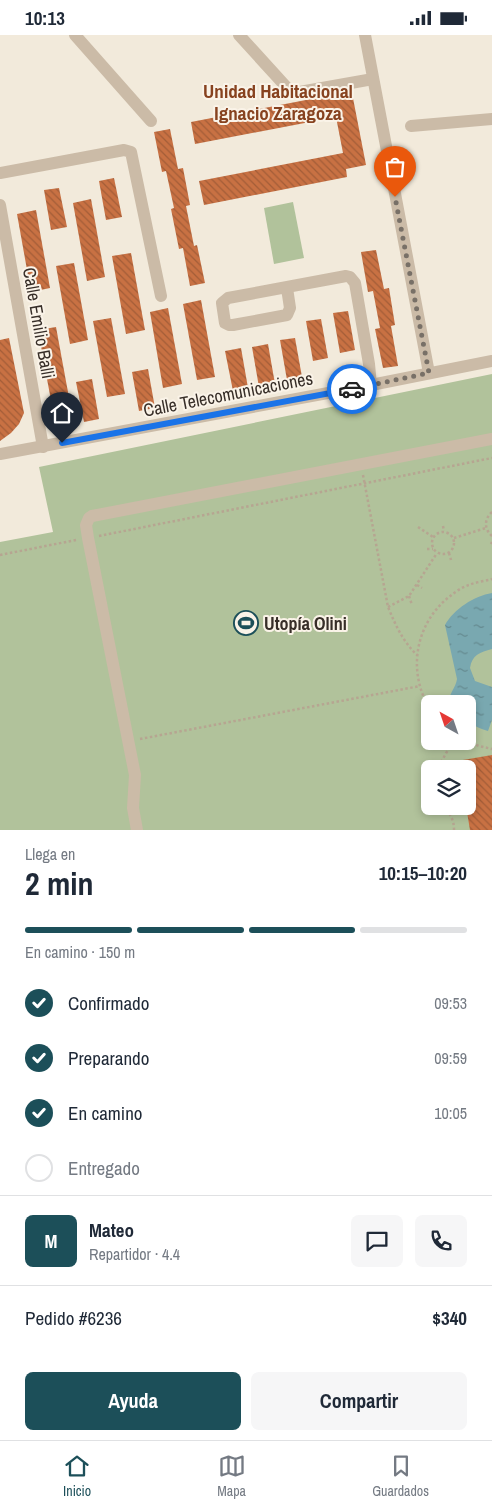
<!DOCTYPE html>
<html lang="es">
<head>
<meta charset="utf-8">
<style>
	:root { --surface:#fff; --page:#f6f6f7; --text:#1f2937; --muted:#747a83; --line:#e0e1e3; --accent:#1c4f59 }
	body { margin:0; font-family:"Archivo Narrow",sans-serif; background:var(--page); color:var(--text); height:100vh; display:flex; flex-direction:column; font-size:19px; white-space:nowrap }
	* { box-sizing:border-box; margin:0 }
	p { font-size:16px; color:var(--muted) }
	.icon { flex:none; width:28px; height:28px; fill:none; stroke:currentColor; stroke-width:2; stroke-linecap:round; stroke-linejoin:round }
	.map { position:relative; height:795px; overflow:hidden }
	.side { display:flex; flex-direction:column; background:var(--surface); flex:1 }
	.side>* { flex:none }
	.needle { width:32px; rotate:320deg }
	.controls { position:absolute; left:421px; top:660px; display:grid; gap:10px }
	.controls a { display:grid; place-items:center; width:55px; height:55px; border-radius:8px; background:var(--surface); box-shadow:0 2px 8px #0003; font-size:25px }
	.pin { position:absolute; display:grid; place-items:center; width:42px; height:42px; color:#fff; margin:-51px -21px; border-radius:50% 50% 50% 0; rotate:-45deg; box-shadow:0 0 5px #0007 }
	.pin .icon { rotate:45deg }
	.courier { position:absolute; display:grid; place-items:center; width:50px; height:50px; margin:-25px; border:4px solid #1a73e8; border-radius:50%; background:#fff; color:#222; box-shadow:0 1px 6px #0007 }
	.headline em { font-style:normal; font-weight:700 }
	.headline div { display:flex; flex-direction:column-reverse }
	.headline { display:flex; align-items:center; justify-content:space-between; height:85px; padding:0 25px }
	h1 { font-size:32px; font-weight:700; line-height:38px }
	.bar { display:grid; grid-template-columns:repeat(4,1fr); gap:8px 5px; align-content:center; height:60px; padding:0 25px }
	.bar i { height:6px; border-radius:4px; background:var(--line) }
	.bar .on { background:var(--accent) }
	.bar p { grid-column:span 4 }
	.line { display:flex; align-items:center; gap:12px; padding:0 25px; border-top:1px solid var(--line) }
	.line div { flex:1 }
	.round { display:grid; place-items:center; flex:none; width:52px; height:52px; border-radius:8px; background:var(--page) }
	ol { padding:0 25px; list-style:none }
	li { display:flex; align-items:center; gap:15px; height:55px }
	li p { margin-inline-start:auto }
	li .icon { padding:5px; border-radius:50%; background:var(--accent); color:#fff; stroke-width:4 }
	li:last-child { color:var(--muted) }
	li i { width:28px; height:28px; border:2px solid var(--line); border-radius:50% }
	.cta { display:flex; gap:10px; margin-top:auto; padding:10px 25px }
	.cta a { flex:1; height:58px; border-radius:8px; background:var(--accent); color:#fff; font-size:20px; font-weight:700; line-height:58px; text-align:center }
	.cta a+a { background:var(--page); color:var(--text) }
	.status { display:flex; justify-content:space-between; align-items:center; height:35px; padding:0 25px; background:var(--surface); direction:ltr }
	.status svg { height:14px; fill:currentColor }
	.dock { display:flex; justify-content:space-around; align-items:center; height:70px; border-top:1px solid var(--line); background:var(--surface); font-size:14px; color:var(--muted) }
	.dock a { display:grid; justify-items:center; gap:2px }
	.dock .on { color:var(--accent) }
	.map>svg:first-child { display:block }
	.pitch { fill:#b1c29b; fill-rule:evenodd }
	.water { fill:url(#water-ripples) }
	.building { fill:url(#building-back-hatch) }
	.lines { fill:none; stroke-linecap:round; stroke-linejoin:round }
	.path { stroke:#b6a591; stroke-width:2.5; stroke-dasharray:2.5 2.5; stroke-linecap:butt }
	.minor { stroke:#cbbba7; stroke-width:12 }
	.done { stroke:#787067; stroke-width:5; stroke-dasharray:0 9 }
	.route { stroke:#1a73e8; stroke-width:6 }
	.labels { text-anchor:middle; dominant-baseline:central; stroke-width:4; stroke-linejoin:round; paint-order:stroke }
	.street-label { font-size:18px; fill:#372e28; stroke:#faf3e8 }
	.poi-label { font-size:18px; font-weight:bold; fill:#372e28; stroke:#faf3e8; text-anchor:start }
	.neighbourhood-label { font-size:19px; font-weight:bold; fill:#87421f; stroke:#faf3e8 }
</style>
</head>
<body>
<div class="status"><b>10:13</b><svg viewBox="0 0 49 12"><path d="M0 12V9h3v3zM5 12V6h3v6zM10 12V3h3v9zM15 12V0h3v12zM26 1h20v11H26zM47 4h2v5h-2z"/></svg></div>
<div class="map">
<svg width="492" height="795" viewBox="0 0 492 795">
	<defs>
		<pattern id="water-ripples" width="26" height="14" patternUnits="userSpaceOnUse" patternTransform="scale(1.25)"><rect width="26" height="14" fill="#79a8b0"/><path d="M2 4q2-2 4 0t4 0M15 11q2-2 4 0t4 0" fill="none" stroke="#64898f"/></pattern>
		<pattern id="building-back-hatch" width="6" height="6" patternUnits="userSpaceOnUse" patternTransform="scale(1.25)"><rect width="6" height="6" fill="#c87143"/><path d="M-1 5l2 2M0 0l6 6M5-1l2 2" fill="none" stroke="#a35d38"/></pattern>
	</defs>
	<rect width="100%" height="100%" fill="#f2eadb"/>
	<g class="pitch">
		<path d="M 293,167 L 304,223 L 274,229 L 264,173 Z"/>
		<path d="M 492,339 L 492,795 L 0,795 L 0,507 L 53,497 L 39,432 ZM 430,669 L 468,669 L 468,706 L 430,706 ZM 430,734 L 468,734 L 468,771 L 430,771 Z"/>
	</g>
	<path class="water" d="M 492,558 L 492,614 C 480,617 472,620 470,633 L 475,646 L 492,652 L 492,685 L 488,696 C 470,690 468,688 468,669 L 450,669 C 447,660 456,653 457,644 L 445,590 C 454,574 474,561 492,558 Z"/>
	<g class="building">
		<path d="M 352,58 L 366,130 L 346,134 L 347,142 L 204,170 L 199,146 L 343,118 L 336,82 L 195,109 L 191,87 L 332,60 L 332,62 Z"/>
		<path d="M 170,94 L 178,134 L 183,133 L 190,170 L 186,171 L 194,211 L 197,210 L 205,248 L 190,251 L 183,213 L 179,214 L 171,174 L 174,173 L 166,136 L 162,137 L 154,97 Z"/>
		<path d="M 114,143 L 122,182 L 106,185 L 99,146 Z"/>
		<path d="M 59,153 L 67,192 L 51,195 L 44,155 Z"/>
		<path d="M 91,164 L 105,242 L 87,246 L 73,168 Z"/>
		<path d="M 36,175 L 50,253 L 31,257 L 17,179 Z"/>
		<path d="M 376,215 L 384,254 L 389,253 L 395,290 L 391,291 L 398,331 L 383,333 L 375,294 L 380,293 L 373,256 L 368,257 L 361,217 Z"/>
		<path d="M 131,218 L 145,295 L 126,299 L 112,221 Z"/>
		<path d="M 74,228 L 88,305 L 70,309 L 56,231 Z"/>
		<path d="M 201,265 L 215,342 L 197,345 L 183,269 Z"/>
		<path d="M 168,273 L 182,349 L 163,353 L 150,277 Z"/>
		<path d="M 348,276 L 355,315 L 340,318 L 333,278 Z"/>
		<path d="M 111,283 L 125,359 L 107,362 L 93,286 Z"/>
		<path d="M 321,284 L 328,323 L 313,326 L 306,286 Z"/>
		<path d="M 56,292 L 70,368 L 52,371 L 38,295 Z"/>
		<path d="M 9,303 L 24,378 L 19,389 L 11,398 L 0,406 L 0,305 Z"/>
		<path d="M 295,303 L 302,342 L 287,345 L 280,305 Z"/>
		<path d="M 268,309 L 275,349 L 259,352 L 252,312 Z"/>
		<path d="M 241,313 L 248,353 L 233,356 L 225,316 Z"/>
		<path d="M 148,334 L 155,373 L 139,376 L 132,337 Z"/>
		<path d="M 92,344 L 99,384 L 84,387 L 76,347 Z"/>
		<path d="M 492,720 L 492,795 L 470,795 L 466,771 L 468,771 L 468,734 L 459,734 L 457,726 Z"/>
	</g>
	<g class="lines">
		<g class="path">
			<path d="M 363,440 L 388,572 C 396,591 402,605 417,620"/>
			<path d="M 492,477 C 484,484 484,494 492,501"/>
			<path d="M 443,491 L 444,496"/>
			<path d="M 418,492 L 433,502"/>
			<circle cx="443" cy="508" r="11"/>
			<path d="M 99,501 L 492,423"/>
			<path d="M 454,503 L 486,493"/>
			<path d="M 491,509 L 492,507"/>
			<path d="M 427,514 L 433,514"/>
			<path d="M 449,518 L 451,525"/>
			<path d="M 0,520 L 76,505"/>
			<path d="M 417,550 L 422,553"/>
			<path d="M 409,561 L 412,570"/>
			<path d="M 388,572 L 409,561 L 437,518"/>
			<path d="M 430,674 C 407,637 415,589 449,562 C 455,557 462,552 469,550 C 476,547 485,546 492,544"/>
			<path d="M 140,704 L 420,651"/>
			<path d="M 467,706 L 479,711 L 492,714"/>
			<path d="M 434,734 L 440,729 L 453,706"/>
			<path d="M 430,737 C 424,742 426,752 430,758"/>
			<path d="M 443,771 C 450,779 454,784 454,795"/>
		</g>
		<g class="minor">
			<path d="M 75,0 L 151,86"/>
			<path d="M 239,0 L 290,56 L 294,58 L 373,44"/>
			<path d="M 365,0 L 429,338"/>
			<path d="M 411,91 L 492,84"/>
			<path d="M 0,138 L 124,115 L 131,117 L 161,261"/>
			<path d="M 0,170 L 43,412"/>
			<path d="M 287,253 L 290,273 L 287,280 L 233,290 L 229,290 L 225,288 L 222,268 L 228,263 L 346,241 L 350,242 L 355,248 L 369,329 L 371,350"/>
			<path d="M 0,419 L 371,350 L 492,326"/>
			<path d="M 137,795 L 133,773 L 135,740 L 88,503 L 86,490 L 89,483 L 92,481 L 492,404"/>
		</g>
	</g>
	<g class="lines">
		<path class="done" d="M 352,354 L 429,338 L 395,162"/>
		<path class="route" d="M 62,408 L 352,354"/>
	</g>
	<defs>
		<symbol id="stadium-ring" viewBox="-11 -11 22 22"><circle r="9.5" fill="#faf3e8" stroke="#1c4f59" stroke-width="1.5"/><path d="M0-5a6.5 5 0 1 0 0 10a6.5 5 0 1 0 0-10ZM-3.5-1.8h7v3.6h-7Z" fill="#1c4f59"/></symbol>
	</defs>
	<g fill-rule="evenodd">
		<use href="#stadium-ring" x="232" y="574" width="28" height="28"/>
	</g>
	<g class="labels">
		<g class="street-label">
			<text transform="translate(39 288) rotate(80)">Calle Emilio Balli</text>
			<text transform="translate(228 359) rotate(-11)">Calle Telecomunicaciones</text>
		</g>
		<g class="poi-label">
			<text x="264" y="588">Utopía Olini</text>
		</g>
		<g class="neighbourhood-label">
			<text x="278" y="56">Unidad Habitacional<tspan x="278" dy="22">Ignacio Zaragoza</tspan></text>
		</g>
	</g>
</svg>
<div class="controls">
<a><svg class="needle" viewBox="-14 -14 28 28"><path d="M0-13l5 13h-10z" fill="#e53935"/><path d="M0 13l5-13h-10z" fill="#747a83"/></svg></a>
<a><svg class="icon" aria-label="layers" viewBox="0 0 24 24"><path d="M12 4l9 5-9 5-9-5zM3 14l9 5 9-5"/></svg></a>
</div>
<div class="pin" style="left:395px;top:162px;background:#ea580c"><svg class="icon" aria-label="bag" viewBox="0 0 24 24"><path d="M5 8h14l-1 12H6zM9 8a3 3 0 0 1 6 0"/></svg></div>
<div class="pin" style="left:62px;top:408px;background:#1f2937"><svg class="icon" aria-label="home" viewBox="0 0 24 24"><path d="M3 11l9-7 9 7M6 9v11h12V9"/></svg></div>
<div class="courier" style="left:352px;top:354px"><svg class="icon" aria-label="car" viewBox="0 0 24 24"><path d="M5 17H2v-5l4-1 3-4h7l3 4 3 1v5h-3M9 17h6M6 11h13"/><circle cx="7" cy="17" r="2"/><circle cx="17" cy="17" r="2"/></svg></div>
</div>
<section class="side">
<div class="headline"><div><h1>2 min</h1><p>Llega en</p></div><em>10:15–10:20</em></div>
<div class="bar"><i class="on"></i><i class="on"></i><i class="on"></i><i></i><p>En camino · 150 m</p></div>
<ol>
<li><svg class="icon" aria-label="check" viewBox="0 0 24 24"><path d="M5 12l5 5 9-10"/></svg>Confirmado<p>09:53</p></li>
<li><svg class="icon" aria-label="check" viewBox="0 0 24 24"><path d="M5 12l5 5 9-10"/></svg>Preparando<p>09:59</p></li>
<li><svg class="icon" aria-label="check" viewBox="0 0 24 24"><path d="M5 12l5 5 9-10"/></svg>En camino<p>10:05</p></li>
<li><i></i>Entregado</li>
</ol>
<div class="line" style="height:90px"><b class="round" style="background:var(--accent);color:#fff">M</b><div><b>Mateo</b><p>Repartidor · 4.4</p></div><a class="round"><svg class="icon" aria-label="chat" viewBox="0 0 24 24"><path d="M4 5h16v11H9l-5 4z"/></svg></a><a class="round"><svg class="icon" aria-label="phone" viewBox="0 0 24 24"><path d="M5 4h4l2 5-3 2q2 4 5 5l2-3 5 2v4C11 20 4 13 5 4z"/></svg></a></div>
<div class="line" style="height:65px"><div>Pedido #6236</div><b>$340</b></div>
<div class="cta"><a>Ayuda</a><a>Compartir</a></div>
</section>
<nav class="dock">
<a class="on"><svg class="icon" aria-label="home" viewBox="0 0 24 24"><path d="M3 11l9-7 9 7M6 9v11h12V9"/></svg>Inicio</a>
<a><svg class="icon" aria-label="map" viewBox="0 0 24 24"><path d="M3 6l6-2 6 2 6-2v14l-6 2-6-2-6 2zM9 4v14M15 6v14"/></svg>Mapa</a>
<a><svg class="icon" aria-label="saved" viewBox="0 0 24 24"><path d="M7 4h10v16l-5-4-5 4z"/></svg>Guardados</a>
</nav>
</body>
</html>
